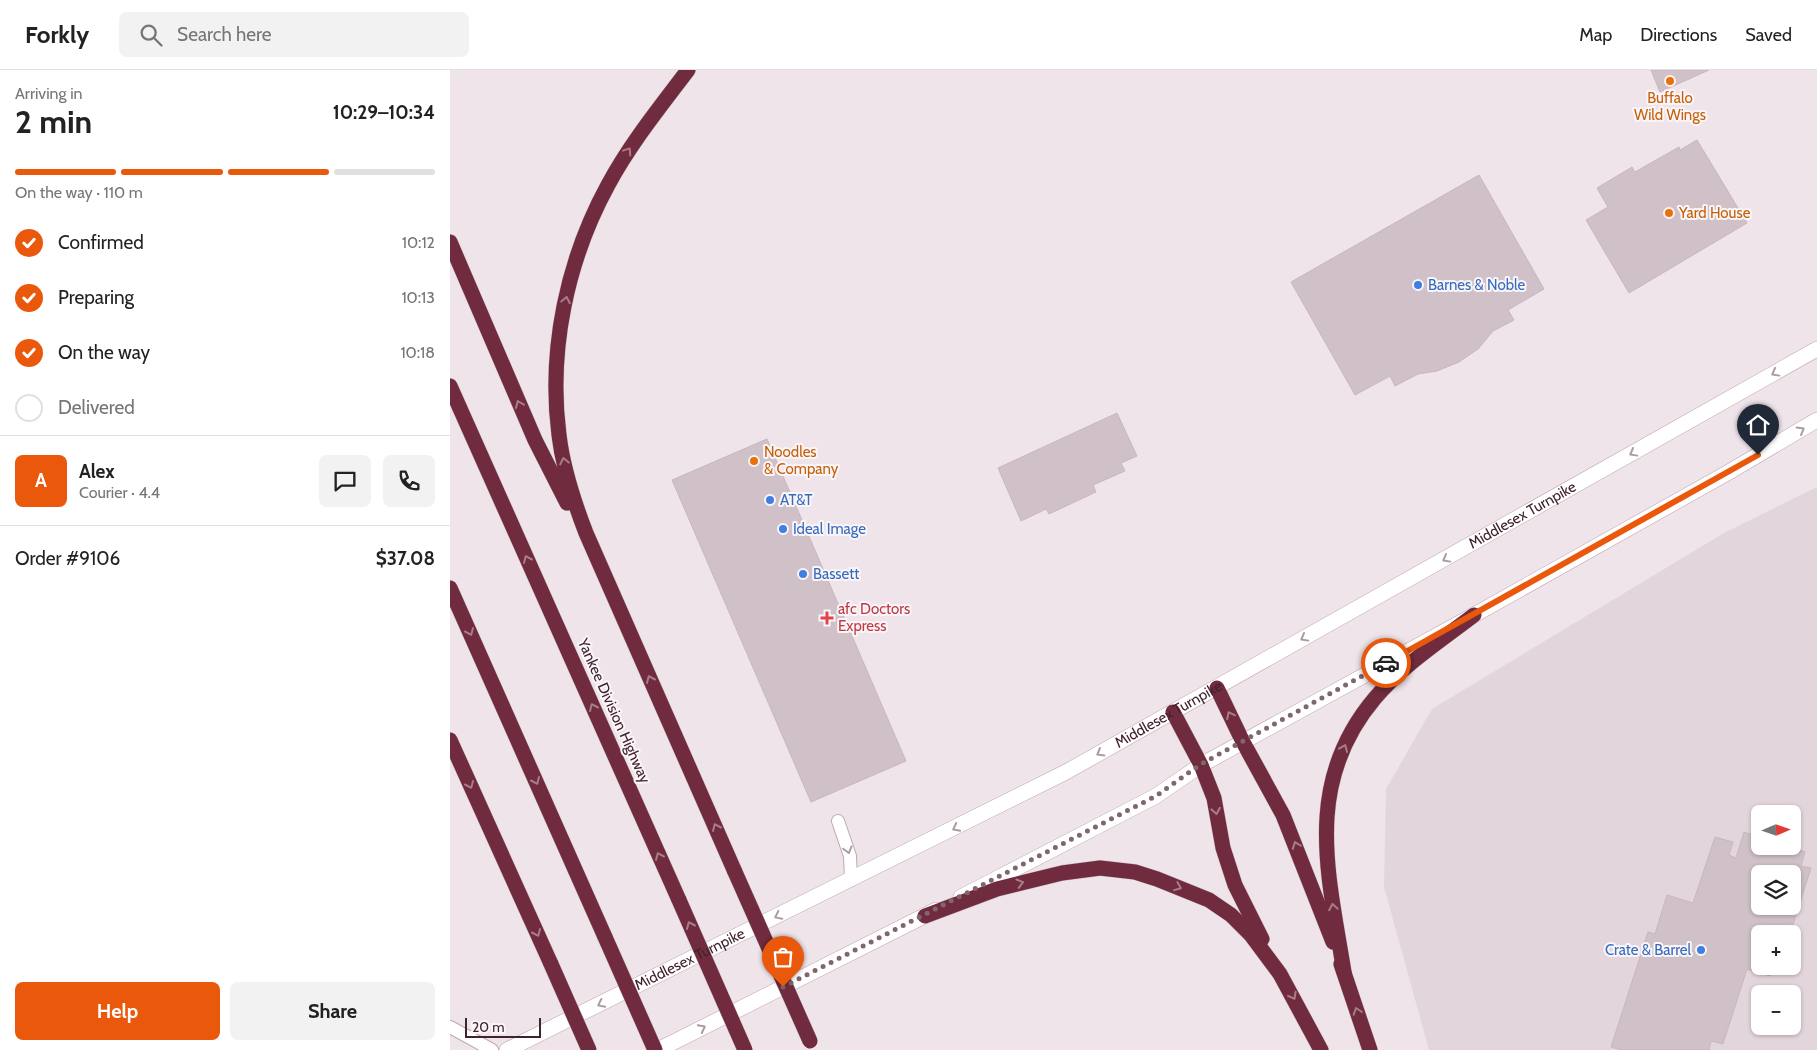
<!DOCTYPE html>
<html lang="en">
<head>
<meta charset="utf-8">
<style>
	:root { --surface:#fff; --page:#f2f2f2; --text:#222; --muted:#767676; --line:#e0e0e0; --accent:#ea580c }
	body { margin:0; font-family:Cabin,sans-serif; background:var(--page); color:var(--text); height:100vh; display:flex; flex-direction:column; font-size:19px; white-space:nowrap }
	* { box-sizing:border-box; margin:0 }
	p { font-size:16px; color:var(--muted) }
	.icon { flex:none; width:28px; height:28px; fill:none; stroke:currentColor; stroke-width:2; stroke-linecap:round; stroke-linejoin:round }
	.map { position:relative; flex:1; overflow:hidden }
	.sheet { display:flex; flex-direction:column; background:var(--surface); width:450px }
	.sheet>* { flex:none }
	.needle { width:32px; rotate:88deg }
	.fabs { position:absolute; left:1301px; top:735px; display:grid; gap:10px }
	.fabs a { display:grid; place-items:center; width:50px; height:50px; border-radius:8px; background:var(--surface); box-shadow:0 1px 4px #0004; font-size:25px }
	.scale { position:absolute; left:15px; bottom:12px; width:76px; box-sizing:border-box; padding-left:5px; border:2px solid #42222d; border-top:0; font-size:14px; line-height:18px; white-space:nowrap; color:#42222d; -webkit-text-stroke:4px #faf5f8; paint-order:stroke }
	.pin { position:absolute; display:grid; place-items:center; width:42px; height:42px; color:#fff; margin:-51px -21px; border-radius:50% 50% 50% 0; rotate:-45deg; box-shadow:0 0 5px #0007 }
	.pin .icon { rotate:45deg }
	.courier { position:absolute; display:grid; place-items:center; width:50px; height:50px; margin:-25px; border:4px solid #ea580c; border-radius:50%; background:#fff; color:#222; box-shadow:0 1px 6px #0007 }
	.overview em { font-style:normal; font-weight:700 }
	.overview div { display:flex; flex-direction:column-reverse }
	.overview { display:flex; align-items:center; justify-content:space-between; height:85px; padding:0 15px }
	h1 { font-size:32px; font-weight:700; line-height:38px }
	.bar { display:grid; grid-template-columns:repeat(4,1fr); gap:8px 5px; align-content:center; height:60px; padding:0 15px }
	.bar i { height:6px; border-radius:4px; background:var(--line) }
	.bar .active { background:var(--accent) }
	.bar p { grid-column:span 4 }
	.line { display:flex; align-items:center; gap:12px; padding:0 15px; border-top:1px solid var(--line) }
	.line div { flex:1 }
	.round { display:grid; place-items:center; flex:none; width:52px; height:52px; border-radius:8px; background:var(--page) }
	ol { padding:0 15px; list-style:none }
	li { display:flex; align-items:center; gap:15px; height:55px }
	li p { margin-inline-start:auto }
	li .icon { padding:5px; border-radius:50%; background:var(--accent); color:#fff; stroke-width:4 }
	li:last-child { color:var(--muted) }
	li i { width:28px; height:28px; border:2px solid var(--line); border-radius:50% }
	.button { display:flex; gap:10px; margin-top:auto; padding:10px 15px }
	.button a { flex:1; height:58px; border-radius:8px; background:var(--accent); color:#fff; font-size:20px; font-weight:700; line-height:58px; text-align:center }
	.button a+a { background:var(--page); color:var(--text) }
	header { display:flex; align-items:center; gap:30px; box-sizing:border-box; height:70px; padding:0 25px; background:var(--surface); border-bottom:1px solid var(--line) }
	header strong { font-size:24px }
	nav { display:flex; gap:28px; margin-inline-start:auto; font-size:18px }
	.search { width:350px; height:45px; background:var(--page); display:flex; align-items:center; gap:12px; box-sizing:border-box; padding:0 18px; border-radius:8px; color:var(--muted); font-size:19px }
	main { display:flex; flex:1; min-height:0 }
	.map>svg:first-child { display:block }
	.built { fill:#e3d5dc; fill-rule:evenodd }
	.building { fill:#d0c0c8; stroke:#c9b6bf; fill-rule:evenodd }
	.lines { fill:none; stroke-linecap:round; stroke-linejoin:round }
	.lane-casing { stroke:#bbaab1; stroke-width:14 }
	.secondary-casing { stroke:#bea4af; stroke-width:16 }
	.highway-casing { stroke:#cac1c4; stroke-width:16 }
	.lane { stroke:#fff; stroke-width:12 }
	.secondary { stroke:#fff; stroke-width:15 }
	.highway { stroke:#712b3e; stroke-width:15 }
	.highway-bridge-casing { stroke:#cac1c4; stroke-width:16; stroke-linecap:butt }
	.highway-bridge { stroke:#712b3e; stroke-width:15 }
	.oneway { stroke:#a87c88 }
	.oneway2 { stroke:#aa9ca0 }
	.done { stroke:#7f666f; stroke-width:5; stroke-dasharray:0 9 }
	.route { stroke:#ea580c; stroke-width:6 }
	.food-dot { fill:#e8710a; stroke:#faf5f8; stroke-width:2 }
	.shop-dot { fill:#3f7fe0; stroke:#faf5f8; stroke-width:2 }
	.health-dot { fill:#e0444e; stroke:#faf5f8; stroke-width:2 }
	.labels { text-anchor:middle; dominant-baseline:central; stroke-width:4; stroke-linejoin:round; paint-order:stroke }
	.food-label { font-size:15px; fill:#c56008; stroke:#faf5f8; text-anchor:start }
	.shop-label { font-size:15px; fill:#366cbe; stroke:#faf5f8; text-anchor:start }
	.street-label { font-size:15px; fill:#42222d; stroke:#faf5f8 }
	.health-label { font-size:15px; fill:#be3a42; stroke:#faf5f8; text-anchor:start }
</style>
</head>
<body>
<header>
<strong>Forkly</strong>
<div class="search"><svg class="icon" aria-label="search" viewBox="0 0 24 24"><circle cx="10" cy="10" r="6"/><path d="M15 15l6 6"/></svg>Search here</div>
<nav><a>Map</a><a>Directions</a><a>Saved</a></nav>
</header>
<main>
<section class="sheet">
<div class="overview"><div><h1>2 min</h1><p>Arriving in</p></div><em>10:29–10:34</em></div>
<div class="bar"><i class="active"></i><i class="active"></i><i class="active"></i><i></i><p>On the way · 110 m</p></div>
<ol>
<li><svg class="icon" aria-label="check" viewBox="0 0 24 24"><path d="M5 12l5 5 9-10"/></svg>Confirmed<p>10:12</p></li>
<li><svg class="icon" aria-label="check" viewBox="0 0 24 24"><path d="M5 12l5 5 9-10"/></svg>Preparing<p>10:13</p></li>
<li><svg class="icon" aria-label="check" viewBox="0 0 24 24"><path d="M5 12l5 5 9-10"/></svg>On the way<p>10:18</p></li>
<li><i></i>Delivered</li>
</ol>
<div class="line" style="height:90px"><b class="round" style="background:var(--accent);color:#fff">A</b><div><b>Alex</b><p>Courier · 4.4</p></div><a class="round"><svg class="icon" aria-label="chat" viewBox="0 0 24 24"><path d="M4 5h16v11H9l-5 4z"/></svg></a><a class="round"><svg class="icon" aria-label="phone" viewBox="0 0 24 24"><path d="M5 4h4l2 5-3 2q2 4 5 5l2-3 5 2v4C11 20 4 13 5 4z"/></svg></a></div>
<div class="line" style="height:65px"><div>Order #9106</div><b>$37.08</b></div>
<div class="button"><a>Help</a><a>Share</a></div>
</section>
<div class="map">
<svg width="1367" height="980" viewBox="0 0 1367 980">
	<rect width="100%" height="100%" fill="#efe4ea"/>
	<path class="built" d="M 1367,417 L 1367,980 L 979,980 L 934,817 L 936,719 L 982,639 L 1274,463 ZM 1310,744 L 1342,744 L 1342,776 L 1310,776 ZM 1310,804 L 1342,804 L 1342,836 L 1310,836 ZM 1310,864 L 1342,864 L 1342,896 L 1310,896 ZM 1310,924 L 1342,924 L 1342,956 L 1310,956 Z"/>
	<g class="building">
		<path d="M 1201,0 L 1259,0 L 1210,22 Z"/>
		<path d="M 1247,70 L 1297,153 L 1179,223 L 1136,150 L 1158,137 L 1147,118 L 1182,97 L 1185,102 L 1229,77 L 1230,80 Z"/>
		<path d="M 1029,105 L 1094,219 L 1058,240 L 1064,250 L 1043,261 L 1028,279 L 1009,292 L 987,301 L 968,304 L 945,316 L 940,306 L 905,325 L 841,212 Z"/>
		<path d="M 667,343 L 687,386 L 671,393 L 675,401 L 643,415 L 646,422 L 599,444 L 596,439 L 571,451 L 548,398 Z"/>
		<path d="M 317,369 L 456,691 L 361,732 L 222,410 Z"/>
		<path d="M 1294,762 L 1310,767 L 1310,776 L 1338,776 L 1355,782 L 1351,796 L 1361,798 L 1340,864 L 1310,864 L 1310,896 L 1323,896 L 1320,906 L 1297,899 L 1273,974 L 1261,971 L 1259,980 L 1172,980 L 1161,977 L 1198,862 L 1205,864 L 1217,825 L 1243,833 L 1265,767 L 1283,772 L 1279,785 L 1286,788 ZM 1310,804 L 1342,804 L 1342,836 L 1310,836 Z"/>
	</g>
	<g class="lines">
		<defs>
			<g id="lane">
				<path d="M 388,751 L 400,786 L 401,810"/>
				<path d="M 0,957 L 42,980"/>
			</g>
			<g id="secondary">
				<path d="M 511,827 L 706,726 L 751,695 L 1024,545 L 1279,402 L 1367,350"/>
				<path id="s1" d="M 57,980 L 616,702 L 1367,279"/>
				<path d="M 208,980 L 486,840"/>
			</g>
			<g id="highway">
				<path d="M 238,0 C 210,37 180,74 158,115 C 117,190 98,280 109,365 C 113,399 124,432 136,463 L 285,802"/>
				<path d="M 0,172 L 85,370 L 117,433"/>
				<path d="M 0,316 L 229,830"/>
				<path d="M 0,518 L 155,867"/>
				<path d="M 767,618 L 793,672 L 833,745 L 883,872"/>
				<path d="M 723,642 L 751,695 L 764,728 L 773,778 L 785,815 L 812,869"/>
				<path d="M 0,670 L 101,894"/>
				<path d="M 475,846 L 547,819 L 612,803 L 650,798 L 685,802 L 707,809 L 759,830 L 781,845 L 801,865 L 830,904 L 871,980"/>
				<path d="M 891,894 L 920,980"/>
				<path d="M 894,902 C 878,803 853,713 925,628 C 953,595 990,571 1024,545"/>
			</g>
		</defs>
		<use href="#lane" class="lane-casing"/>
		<use href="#secondary" class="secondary-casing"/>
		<use href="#highway" class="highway-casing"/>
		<use href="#lane" class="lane"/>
		<use href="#secondary" class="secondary"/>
		<use href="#highway" class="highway"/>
		<defs>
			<g id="highway-bridge">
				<path d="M 285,802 L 360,971"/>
				<path d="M 229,830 L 295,980"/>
				<path d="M 155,867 L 205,980"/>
				<path d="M 101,894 L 139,980"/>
			</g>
		</defs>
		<use href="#highway-bridge" class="highway-bridge-casing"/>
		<use href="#highway-bridge" class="highway-bridge"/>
	</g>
	<defs><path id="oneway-chevron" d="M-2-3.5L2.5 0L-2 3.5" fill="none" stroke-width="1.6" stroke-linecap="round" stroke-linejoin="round" transform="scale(1.25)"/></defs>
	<g class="oneway">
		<use href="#oneway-chevron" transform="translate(178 81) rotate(-56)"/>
		<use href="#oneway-chevron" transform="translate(116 230) rotate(-79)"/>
		<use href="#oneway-chevron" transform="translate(69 334) rotate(-113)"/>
		<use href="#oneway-chevron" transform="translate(114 391) rotate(-102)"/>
		<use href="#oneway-chevron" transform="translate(77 489) rotate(-114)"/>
		<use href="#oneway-chevron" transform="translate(20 562) rotate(66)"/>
		<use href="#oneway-chevron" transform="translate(200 609) rotate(-114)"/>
		<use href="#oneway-chevron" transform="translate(143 637) rotate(-114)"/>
		<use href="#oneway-chevron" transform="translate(780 645) rotate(-116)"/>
		<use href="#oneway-chevron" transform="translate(894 678) rotate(-67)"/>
		<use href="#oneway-chevron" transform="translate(86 711) rotate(66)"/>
		<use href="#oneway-chevron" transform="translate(20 715) rotate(66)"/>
		<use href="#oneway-chevron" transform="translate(766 741) rotate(80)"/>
		<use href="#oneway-chevron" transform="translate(266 757) rotate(-114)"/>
		<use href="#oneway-chevron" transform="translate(846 775) rotate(-111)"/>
		<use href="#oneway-chevron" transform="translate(209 786) rotate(-114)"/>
		<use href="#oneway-chevron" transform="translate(570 813) rotate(-16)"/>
		<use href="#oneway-chevron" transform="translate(728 817) rotate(22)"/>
		<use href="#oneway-chevron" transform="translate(883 837) rotate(-100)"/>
		<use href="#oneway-chevron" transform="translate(240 855) rotate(-114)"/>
		<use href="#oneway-chevron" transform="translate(87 863) rotate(66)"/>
		<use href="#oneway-chevron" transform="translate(843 926) rotate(61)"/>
		<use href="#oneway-chevron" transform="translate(907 941) rotate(-108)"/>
	</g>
	<g class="oneway2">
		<use href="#oneway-chevron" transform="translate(1325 303) rotate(151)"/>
		<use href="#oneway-chevron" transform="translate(1351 360) rotate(-30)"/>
		<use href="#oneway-chevron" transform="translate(1183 383) rotate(151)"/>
		<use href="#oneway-chevron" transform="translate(996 489) rotate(151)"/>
		<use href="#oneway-chevron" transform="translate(854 568) rotate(151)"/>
		<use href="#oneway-chevron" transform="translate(650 683) rotate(150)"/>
		<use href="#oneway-chevron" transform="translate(506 758) rotate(153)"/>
		<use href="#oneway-chevron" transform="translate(398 780) rotate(75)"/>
		<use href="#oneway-chevron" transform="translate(328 846) rotate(154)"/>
		<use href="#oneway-chevron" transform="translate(151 934) rotate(154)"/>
		<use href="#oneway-chevron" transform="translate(252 958) rotate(-27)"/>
	</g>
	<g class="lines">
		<path class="done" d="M 333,917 L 706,726 L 751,694 L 936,593"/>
		<path class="route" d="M 936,593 L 1308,385"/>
	</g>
	<g class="food-dot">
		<circle cx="1220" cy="11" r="5"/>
		<circle cx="1219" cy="143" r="5"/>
		<circle cx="304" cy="391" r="5"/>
	</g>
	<g class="shop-dot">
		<circle cx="968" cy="215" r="5"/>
		<circle cx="320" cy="430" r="5"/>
		<circle cx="333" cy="459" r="5"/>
		<circle cx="353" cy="504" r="5"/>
		<circle cx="1251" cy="880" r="5"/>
	</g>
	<path class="health-dot" d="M374.5 540.5h5v5h5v5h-5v5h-5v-5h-5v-5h5z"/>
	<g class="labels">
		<g class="food-label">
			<text x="1220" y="28" text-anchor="middle">Buffalo<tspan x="1220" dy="17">Wild Wings</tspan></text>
			<text x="1229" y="143">Yard House</text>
			<text x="314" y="382">Noodles<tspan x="314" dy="17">&amp; Company</tspan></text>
		</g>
		<g class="shop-label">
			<text x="978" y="215">Barnes &amp; Noble</text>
			<text x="330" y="430">AT&amp;T</text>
			<text x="343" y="459">Ideal Image</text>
			<text x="363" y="504">Bassett</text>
			<text x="1241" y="880" text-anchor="end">Crate &amp; Barrel</text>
		</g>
		<g class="street-label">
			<text stroke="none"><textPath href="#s1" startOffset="1148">Middlesex Turnpike</textPath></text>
			<text transform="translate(164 641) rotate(66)">Yankee Division Highway</text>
			<text stroke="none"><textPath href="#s1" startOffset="742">Middlesex Turnpike</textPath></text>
			<text stroke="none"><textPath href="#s1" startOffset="204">Middlesex Turnpike</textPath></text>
		</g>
		<g class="health-label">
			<text x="388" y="539">afc Doctors<tspan x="388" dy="17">Express</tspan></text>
		</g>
	</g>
</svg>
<div class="fabs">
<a><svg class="needle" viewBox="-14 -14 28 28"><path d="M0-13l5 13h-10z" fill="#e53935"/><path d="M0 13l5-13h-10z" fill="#767676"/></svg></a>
<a><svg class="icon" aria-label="layers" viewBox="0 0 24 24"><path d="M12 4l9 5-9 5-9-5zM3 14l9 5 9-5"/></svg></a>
<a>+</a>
<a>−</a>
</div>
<div class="scale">20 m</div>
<div class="pin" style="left:333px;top:917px;background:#ea580c"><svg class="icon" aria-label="bag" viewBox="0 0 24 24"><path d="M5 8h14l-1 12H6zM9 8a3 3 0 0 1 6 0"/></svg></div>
<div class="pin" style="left:1308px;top:385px;background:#1f2937"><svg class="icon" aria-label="home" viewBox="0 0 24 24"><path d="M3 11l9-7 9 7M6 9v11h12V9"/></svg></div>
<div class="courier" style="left:936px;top:593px"><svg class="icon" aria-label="car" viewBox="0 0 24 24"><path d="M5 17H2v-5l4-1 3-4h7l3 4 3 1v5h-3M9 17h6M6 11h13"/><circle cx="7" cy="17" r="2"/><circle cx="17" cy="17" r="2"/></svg></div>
</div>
</main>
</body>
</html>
